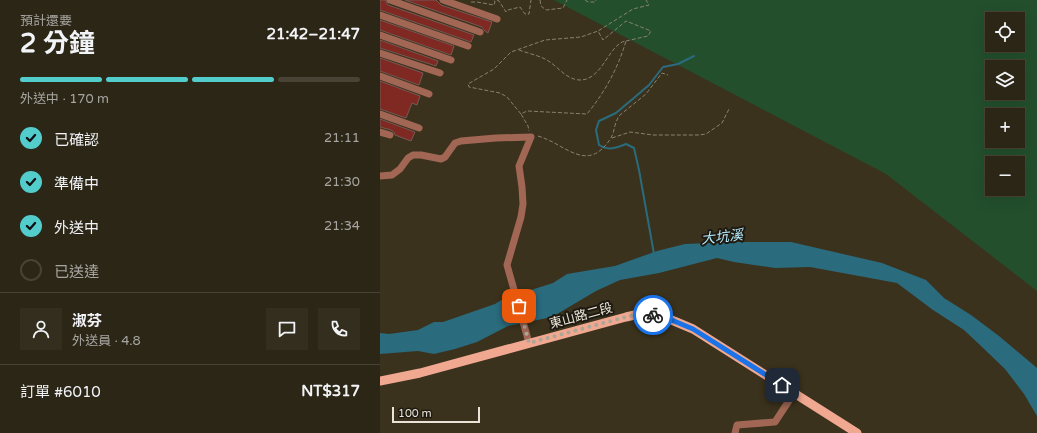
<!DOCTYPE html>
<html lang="zh-TW">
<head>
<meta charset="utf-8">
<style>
	:root { --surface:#2c2616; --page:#342e1f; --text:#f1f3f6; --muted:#a6a5a1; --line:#484335; --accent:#52cdcc }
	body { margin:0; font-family:"Varela Round","Noto Sans TC",sans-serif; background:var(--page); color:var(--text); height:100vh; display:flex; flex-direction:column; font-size:15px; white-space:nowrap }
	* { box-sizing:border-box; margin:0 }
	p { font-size:13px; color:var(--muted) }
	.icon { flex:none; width:22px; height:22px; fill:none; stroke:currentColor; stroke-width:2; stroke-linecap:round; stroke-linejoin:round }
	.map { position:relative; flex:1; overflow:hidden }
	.side { display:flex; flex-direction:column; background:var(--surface); width:380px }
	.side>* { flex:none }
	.fabs { position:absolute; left:605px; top:12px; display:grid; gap:8px }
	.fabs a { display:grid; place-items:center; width:40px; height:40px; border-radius:0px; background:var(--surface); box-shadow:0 4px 16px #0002,0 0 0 1px var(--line); font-size:20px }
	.scale { position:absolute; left:12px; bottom:10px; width:88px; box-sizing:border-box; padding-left:4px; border:2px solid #e9e4d7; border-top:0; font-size:11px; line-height:14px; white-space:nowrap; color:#e9e4d7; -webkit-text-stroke:3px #1e1a11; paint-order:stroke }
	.pin { position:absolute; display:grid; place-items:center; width:34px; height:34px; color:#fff; margin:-17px; border-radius:8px; box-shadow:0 2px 6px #0006 }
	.courier { position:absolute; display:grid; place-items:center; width:40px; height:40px; margin:-20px; border:3px solid #1a73e8; border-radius:50%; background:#fff; color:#222; box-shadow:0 1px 5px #0007 }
	.head em { font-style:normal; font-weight:700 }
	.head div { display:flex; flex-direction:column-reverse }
	.head { display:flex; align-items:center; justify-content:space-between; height:68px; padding:0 20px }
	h1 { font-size:26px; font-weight:700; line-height:30px }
	.bar { display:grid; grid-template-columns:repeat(4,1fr); gap:6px 4px; align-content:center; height:48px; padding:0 20px }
	.bar i { height:5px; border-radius:3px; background:var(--line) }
	.bar .active { background:var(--accent) }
	.bar p { grid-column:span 4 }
	.line { display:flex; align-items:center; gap:10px; padding:0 20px; border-top:1px solid var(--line) }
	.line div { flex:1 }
	.round { display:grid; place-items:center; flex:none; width:42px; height:42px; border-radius:0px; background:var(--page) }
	ol { padding:0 20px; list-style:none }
	li { display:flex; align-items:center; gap:12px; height:44px }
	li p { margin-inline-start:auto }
	li .icon { padding:4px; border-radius:50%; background:var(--accent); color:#111; stroke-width:4 }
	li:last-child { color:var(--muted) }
	li i { width:22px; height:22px; border:2px solid var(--line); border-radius:50% }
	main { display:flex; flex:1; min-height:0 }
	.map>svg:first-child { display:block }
	.green { fill:#234f2d; fill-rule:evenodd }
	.water { fill:#2a6b7e }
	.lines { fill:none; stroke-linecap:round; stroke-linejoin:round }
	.stream { stroke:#2a6b7e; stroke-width:2 }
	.building { fill:#7f2922; stroke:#755a56 }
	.path { stroke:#88816f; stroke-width:1; stroke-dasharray:4 2; stroke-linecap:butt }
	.minor { stroke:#a16754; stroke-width:7 }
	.major { stroke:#f0a891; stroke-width:9 }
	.done { stroke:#aca696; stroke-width:4; stroke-dasharray:0 7.2 }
	.route { stroke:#1a73e8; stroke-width:5 }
	.labels { text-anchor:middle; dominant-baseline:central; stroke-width:4; stroke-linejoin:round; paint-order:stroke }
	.street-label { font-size:13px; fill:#e9e4d7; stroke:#1e1a11 }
	.water-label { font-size:14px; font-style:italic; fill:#b6ecfe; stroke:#1e1a11 }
</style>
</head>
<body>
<main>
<section class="side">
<div class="head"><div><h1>2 分鐘</h1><p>預計還要</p></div><em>21:42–21:47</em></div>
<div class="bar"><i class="active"></i><i class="active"></i><i class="active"></i><i></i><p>外送中 · 170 m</p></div>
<ol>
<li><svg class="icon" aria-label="check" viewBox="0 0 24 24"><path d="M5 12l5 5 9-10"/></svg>已確認<p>21:11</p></li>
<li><svg class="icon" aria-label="check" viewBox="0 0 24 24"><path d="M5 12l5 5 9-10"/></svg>準備中<p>21:30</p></li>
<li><svg class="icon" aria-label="check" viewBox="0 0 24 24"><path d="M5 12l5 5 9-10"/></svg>外送中<p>21:34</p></li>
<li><i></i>已送達</li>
</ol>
<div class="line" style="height:72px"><a class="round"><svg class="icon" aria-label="person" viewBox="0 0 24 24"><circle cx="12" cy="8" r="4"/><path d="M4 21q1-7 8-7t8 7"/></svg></a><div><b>淑芬</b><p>外送員 · 4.8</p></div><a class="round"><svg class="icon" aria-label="chat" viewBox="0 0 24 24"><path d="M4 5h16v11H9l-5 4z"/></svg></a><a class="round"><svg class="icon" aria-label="phone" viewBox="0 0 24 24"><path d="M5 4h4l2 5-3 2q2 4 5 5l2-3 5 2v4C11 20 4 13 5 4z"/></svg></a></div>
<div class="line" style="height:52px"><div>訂單 #6010</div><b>NT$317</b></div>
</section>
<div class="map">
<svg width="657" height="433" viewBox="0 0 657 433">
	<rect width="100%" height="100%" fill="#3b321d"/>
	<path class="green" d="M 174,0 L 657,0 L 657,291 L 506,174 ZM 612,19 L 638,19 L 638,45 L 612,45 ZM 612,67 L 638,67 L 638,93 L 612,93 ZM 612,115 L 638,115 L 638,141 L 612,141 ZM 612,163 L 638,163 L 638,189 L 612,189 Z"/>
	<path class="water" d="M 352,242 L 411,242 L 502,263 L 546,280 L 564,298 L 591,315 L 619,336 L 657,368 L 657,416 L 644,394 L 625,369 L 601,346 L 584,330 L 553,310 L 517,283 L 430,267 L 395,268 L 354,262 L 337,258 L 279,273 L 240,280 L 216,291 L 172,317 L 128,326 L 97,342 L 75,349 L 54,354 L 38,351 L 0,354 L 0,333 L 9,334 L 38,330 L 54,322 L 63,322 L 115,304 L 134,292 L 151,290 L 173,283 L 187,274 L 235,266 L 277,251 L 305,244 Z"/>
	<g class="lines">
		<path class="stream" d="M 274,254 L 259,170 L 254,148 L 246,144 C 236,148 228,151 219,145 L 216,130 L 219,121 L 236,113 L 255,97 L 269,85 L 283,67 L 298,64 L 314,56"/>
	</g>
	<g class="building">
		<path d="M 0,0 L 5,0 L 8,5 L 94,35 L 91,42 L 0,10 Z"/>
		<path d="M 25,0 L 56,0 L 61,5 L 112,22 L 108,33 L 105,31 L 102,27 Z"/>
		<path d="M 0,20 L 74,46 L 71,55 L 0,30 Z"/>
		<path d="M 0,40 L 58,61 L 56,66 L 0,48 Z"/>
		<path d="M 0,58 L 43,73 L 39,85 L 0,71 Z"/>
		<path d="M 0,81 L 40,96 L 37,105 L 32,103 L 26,118 L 0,109 Z"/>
		<path d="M 0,119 L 35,132 L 31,141 L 15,135 L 14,132 L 11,130 L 0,127 Z"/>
	</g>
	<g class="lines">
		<g class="path">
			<path d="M 117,0 L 119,1 L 126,12 L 128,10 L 140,7 L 145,14 L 149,14 L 151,0"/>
			<path d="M 160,0 L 161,6 L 166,10 L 183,8 L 187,0"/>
			<path d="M 205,0 L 208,2 L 215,2 L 216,0"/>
			<path d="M 91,2 L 97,2 L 114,5 L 115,2 L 114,0"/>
			<path d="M 246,41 L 268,36 L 271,31 L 246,21 L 223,40 L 218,31 L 253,9 L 269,5 L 266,0"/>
			<path d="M 139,50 C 147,53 157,55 165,59 C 177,65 186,80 200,80 C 223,80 229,43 246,41 C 238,68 225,92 207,114 L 147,111 L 141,114 L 148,126 L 149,131"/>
			<path d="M 141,114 L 127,97 L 120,93 L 89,87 L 88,84 L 114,69 L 131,52 L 165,40 L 201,37 L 218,31"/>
			<path d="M 158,136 C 186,144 207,175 231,138 C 235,131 234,122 240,115 L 266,94 L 282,73 L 288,75"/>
			<path d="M 232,138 L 250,132 L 273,135 L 319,135 L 326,134 L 342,123 L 349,109"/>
		</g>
		<g class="minor">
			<path d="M 10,0 L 100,32"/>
			<path d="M 63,0 L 117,19"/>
			<path d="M 0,15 L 88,46"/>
			<path d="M 0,35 L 71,60"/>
			<path d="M 0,53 L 60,73"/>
			<path d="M 0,76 L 49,94"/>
			<path d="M 0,114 L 39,128"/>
			<path d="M 0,132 L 10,135"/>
			<path d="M 0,176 L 12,175 L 20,169 L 28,158 L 33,155 L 41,155 L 61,159 L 65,157 L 75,143 L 81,141 L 116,138 L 151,137 L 139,166 L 142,187 L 143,204 L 141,217 L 127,265 L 149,343"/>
			<path d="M 355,433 L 357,425 L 395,422 L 414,393"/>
		</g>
		<path class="major" d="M 0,381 L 40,373 L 246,317 L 259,314 L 282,316 L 313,329 L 477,433"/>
	</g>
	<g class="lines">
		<path class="done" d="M 139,306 L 149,343 L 246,317 L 259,314 L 273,315"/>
		<path class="route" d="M 273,315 L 282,316 L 313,329 L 402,385"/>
	</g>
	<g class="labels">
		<g class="street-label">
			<text transform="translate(201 316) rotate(-15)">東山路二段</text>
		</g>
		<g class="water-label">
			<text transform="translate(342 237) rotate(-6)">大坑溪</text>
		</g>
	</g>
</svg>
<div class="fabs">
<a><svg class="icon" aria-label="locate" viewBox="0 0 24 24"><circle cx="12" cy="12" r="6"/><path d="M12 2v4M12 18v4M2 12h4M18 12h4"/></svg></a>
<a><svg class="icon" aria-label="layers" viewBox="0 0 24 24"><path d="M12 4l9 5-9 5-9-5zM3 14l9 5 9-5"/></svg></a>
<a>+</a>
<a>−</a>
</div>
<div class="scale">100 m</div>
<div class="pin" style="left:139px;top:306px;background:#ea580c"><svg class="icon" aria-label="bag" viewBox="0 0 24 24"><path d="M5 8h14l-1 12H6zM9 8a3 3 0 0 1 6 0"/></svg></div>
<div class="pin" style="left:402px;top:385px;background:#1f2937"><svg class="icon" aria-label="home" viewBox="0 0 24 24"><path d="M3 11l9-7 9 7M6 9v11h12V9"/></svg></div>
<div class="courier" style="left:273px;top:315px"><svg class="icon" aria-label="bike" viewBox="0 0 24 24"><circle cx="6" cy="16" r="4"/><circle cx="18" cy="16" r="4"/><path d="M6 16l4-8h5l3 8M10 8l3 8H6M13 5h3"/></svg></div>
</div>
</main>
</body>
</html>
